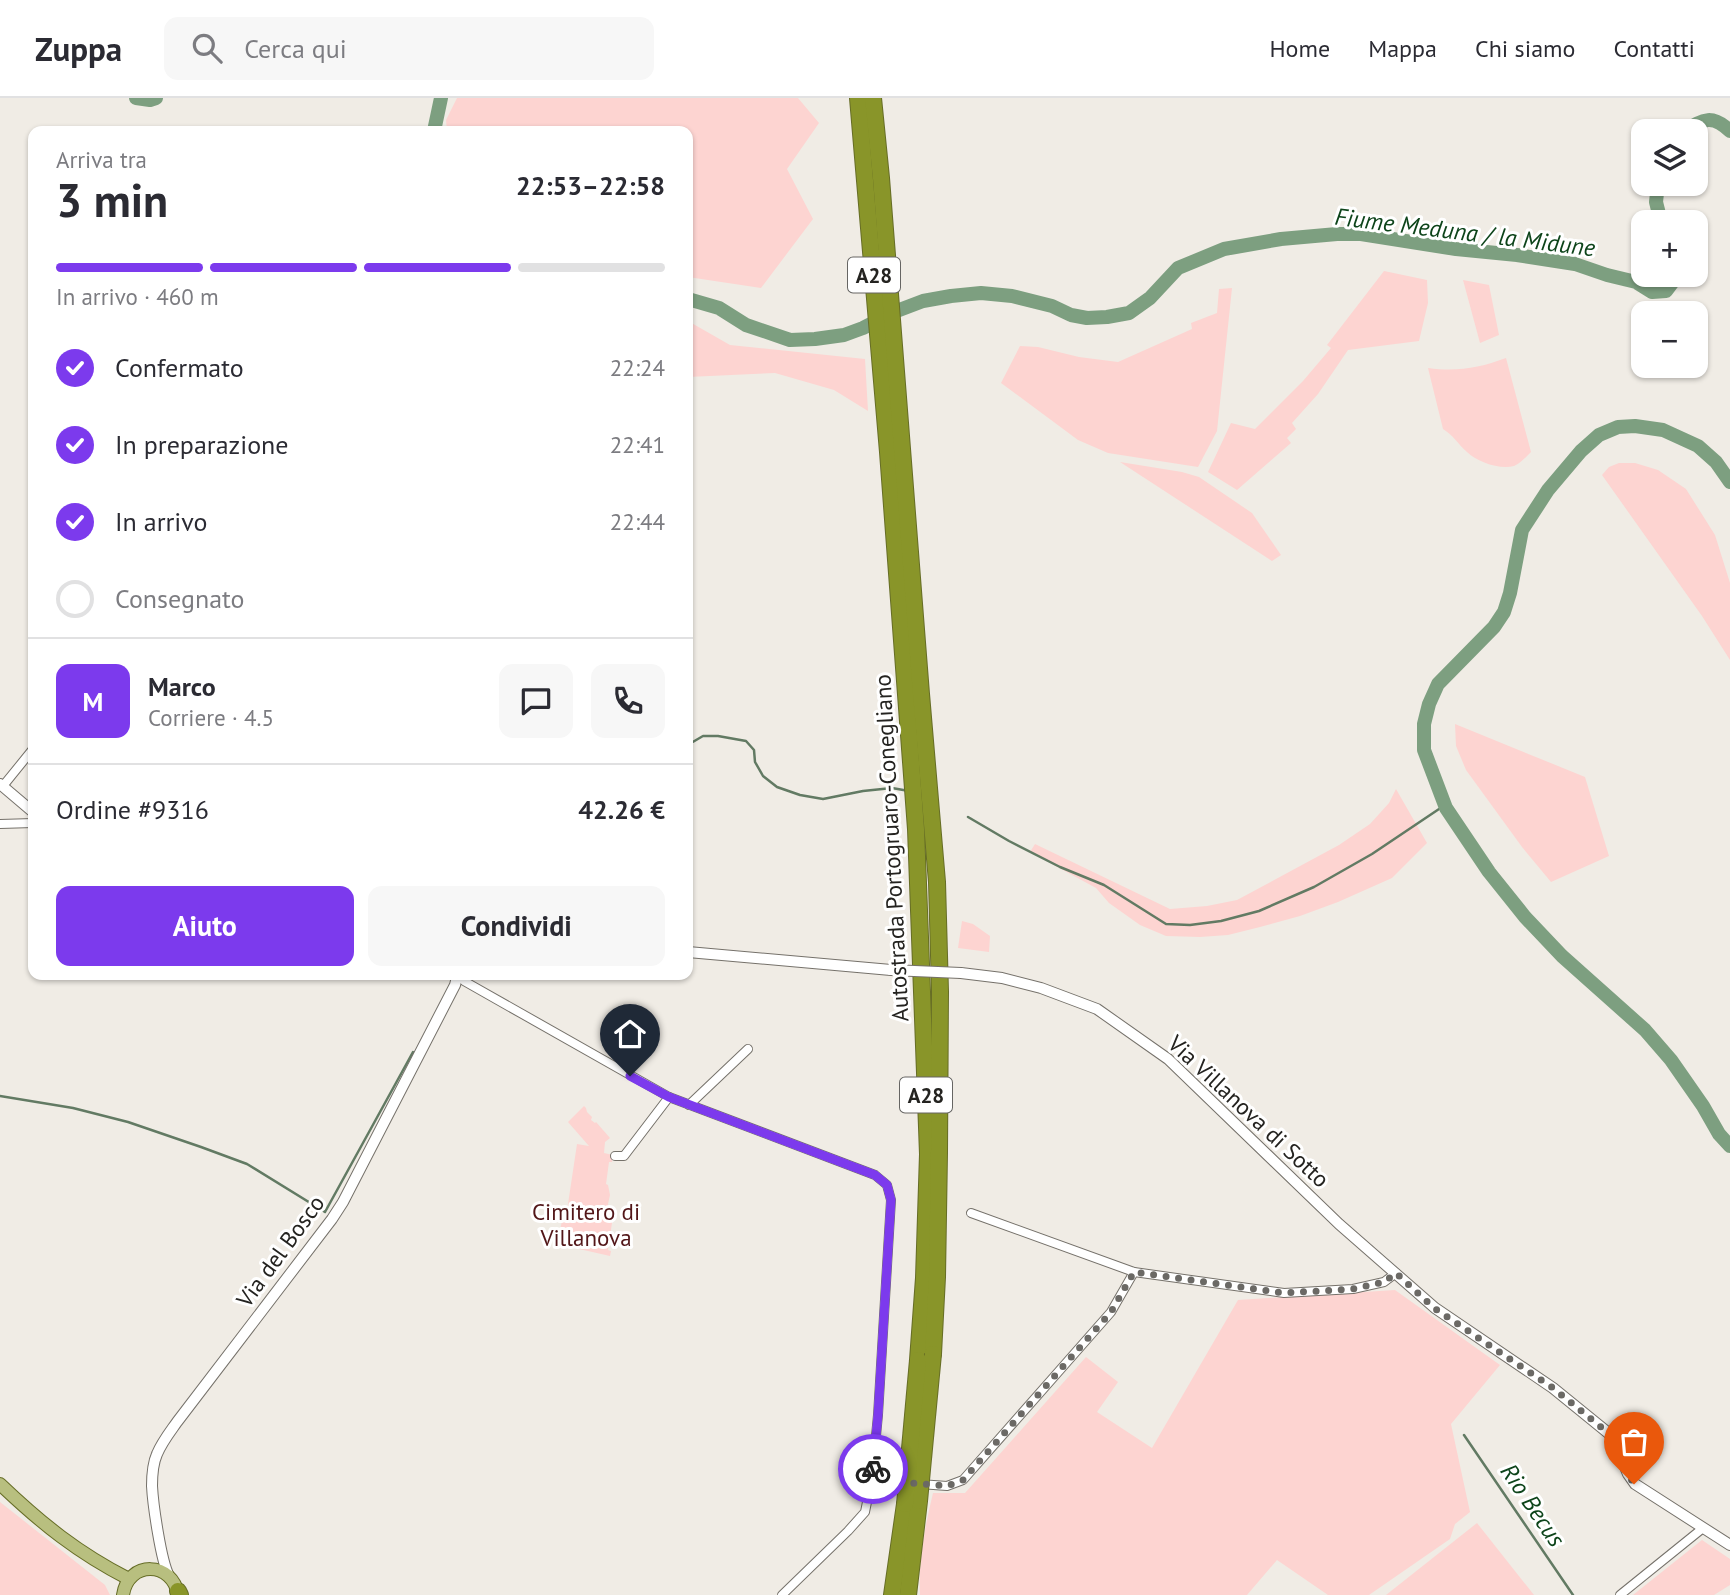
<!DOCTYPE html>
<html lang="it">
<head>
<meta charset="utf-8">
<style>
	:root { --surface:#fff; --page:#f7f7f7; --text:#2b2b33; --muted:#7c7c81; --line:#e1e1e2; --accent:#7c3aed }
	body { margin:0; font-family:"PT Sans",sans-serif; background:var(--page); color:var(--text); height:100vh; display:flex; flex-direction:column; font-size:26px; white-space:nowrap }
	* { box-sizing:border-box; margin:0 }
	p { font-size:23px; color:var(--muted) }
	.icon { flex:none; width:38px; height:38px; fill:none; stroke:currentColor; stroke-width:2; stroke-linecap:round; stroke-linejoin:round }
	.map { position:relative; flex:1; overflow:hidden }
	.panel { position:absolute; left:28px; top:28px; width:665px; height:854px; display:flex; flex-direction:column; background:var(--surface); border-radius:14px; box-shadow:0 2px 5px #0004 }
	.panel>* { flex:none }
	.controls { position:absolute; left:1631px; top:21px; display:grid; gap:14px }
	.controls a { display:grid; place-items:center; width:77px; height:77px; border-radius:14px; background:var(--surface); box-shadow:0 2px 5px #0004; font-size:35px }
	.pin { position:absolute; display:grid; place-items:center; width:60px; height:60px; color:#fff; margin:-72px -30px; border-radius:50% 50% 50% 0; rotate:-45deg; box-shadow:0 0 7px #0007 }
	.pin .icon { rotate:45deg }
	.courier { position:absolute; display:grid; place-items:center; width:70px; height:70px; margin:-35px; border:5px solid #7c3aed; border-radius:50%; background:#fff; color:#222; box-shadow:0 2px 9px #0007 }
	.summary em { font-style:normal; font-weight:700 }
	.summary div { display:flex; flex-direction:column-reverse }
	.summary { display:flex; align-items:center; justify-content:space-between; height:119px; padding:0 28px }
	h1 { font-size:46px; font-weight:700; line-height:52px }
	.bar { display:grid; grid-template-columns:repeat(4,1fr); gap:10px 7px; align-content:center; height:84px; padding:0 28px }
	.bar i { height:9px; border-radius:5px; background:var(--line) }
	.bar .active { background:var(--accent) }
	.bar p { grid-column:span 4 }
	.line { display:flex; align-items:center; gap:18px; padding:0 28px; border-top:2px solid var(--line) }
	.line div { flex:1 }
	.round { display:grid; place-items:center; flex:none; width:74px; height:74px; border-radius:14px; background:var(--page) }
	ol { padding:0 28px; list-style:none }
	li { display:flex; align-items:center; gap:21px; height:77px }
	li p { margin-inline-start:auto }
	li .icon { padding:7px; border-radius:50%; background:var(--accent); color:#fff; stroke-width:4 }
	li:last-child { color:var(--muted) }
	li i { width:38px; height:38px; border:4px solid var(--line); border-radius:50% }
	.action { display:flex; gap:14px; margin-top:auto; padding:14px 28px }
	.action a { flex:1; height:80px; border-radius:14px; background:var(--accent); color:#fff; font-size:28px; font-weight:700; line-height:80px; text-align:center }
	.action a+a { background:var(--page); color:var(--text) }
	header { display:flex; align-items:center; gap:42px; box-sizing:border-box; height:98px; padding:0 35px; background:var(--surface); border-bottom:2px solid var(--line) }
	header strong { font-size:33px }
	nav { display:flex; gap:38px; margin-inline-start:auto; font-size:24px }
	.search { width:490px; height:63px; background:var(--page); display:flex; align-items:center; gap:18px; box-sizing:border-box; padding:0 24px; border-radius:14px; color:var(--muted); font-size:26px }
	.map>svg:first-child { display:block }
	.green { fill:#fdd4d1 }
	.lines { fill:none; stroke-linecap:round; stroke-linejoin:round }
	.stream { stroke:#627a63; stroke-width:2.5 }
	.river { stroke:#7d9f80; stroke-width:14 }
	.minor-casing { stroke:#75716a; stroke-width:10 }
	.tertiary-casing { stroke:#75716a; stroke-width:12 }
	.primary-casing { stroke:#666d26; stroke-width:14 }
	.motorway-casing { stroke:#666d26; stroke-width:18 }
	.minor { stroke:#fff; stroke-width:8 }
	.tertiary { stroke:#fff; stroke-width:10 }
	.primary { stroke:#b8bf7f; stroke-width:12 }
	.motorway { stroke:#899529; stroke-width:16 }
	.tertiary-bridge-casing { stroke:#75716a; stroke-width:12; stroke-linecap:butt }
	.motorway-bridge-casing { stroke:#666d26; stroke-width:18; stroke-linecap:butt }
	.tertiary-bridge { stroke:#fff; stroke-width:10 }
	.motorway-bridge { stroke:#899529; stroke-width:16 }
	.done { stroke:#6b6965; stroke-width:7; stroke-dasharray:0 12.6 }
	.route { stroke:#7c3aed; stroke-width:9 }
	.labels { text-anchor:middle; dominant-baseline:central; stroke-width:6; stroke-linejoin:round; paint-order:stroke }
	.shield { fill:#fff; stroke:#666563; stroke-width:2 }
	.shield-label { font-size:21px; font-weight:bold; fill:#242320 }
	.street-label { font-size:23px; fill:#242320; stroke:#fff }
	.park-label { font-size:23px; fill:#521618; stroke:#fff }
	.water-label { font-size:24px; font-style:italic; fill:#0d441a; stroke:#fff }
</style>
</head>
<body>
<header>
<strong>Zuppa</strong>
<div class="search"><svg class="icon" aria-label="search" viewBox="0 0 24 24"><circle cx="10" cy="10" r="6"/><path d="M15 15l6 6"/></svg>Cerca qui</div>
<nav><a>Home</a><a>Mappa</a><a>Chi siamo</a><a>Contatti</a></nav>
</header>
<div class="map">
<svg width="1730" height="1497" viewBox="0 0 1730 1497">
	<rect width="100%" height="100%" fill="#f0ece5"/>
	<g class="green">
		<path d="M 457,0 L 798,0 L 819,25 L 787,71 L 813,121 L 761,190 L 688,179 L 688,33 L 447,33 L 446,22 Z"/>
		<path d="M 1384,173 L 1427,182 L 1428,205 L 1419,243 L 1348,252 L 1318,296 L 1292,325 L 1296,331 L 1287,340 L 1291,345 L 1237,392 L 1208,374 L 1231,325 L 1255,331 L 1303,283 L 1331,250 L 1327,247 Z"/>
		<path d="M 1463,182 L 1489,187 L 1499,237 L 1480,245 Z"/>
		<path d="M 1232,190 L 1217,333 L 1198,369 L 1108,355 L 1078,342 L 1001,285 L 1020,248 L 1038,249 L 1079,259 L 1118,264 L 1192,231 L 1191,225 L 1217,215 L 1219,191 Z"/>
		<path d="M 688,223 L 730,247 L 865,261 L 868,313 L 834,292 L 775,275 L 688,279 Z"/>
		<path d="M 1506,260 L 1531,354 C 1526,359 1521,365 1514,368 C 1500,372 1477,364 1467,354 C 1458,346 1453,337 1443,331 L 1428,270 C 1457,274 1479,270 1506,260 Z"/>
		<path d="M 1120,364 L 1182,374 L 1199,379 L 1252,415 L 1281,457 L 1272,463 Z"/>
		<path d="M 1619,365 L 1635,365 L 1658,372 L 1686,391 L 1715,437 L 1730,485 L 1730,562 L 1702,518 L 1602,377 L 1609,369 Z"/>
		<path d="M 1455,626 L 1585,679 L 1609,758 L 1551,784 L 1522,749 L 1466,672 L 1456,648 Z"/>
		<path d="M 1396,691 L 1427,745 L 1392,780 L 1338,804 L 1300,818 L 1260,829 L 1228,837 L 1200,839 L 1166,838 L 1140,827 L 1109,805 L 1096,790 L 1030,754 L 1035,746 L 1170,811 L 1207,808 L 1237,802 L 1339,747 L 1370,726 L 1389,705 Z"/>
		<path d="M 962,823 L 973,826 L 990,838 L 989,854 L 958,850 Z"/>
		<path d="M 584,1008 L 586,1010 L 587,1014 L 592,1019 L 591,1022 L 595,1025 L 596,1024 L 610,1040 L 605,1044 L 604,1055 L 613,1057 L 612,1064 L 609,1064 L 606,1086 L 608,1087 L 610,1097 L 608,1106 L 613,1118 L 608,1152 L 611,1153 L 610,1158 L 557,1146 L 565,1109 L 567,1109 L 568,1106 L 577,1046 L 589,1048 L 568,1024 Z"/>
		<path d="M 1395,1192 L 1500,1267 L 1451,1326 L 1470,1414 L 1455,1426 L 1450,1441 L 1369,1497 L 1328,1497 L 1277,1462 L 1247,1497 L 920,1497 C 918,1463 925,1428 933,1395 L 965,1395 L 1086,1259 L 1118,1284 L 1097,1314 L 1152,1350 L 1238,1202 Z"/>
		<path d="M 0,1404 L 105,1487 L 110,1497 L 0,1497 Z"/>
		<path d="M 1477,1425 L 1534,1497 L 1386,1497 Z"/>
		<path d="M 1702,1442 L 1730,1461 L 1730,1487 L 1714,1497 L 1633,1497 Z"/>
	</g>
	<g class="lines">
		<g class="stream">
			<path d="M 688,649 L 691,645 L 703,638 L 718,638 L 746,643 L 754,652 L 755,664 L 763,678 L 777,689 L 800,697 L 823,701 L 863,693 L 892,690 L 909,693"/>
			<path d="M 968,719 L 1009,743 L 1060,769 L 1104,787 L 1166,826 L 1190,827 L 1221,823 L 1259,813 L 1314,789 L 1372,756 L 1445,707"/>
			<path d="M 0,998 L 73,1010 L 128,1024 L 201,1049 L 247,1066 L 325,1114 L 413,954"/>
			<path d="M 1464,1337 L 1573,1497"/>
		</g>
		<g class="river">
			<path d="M 136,0 L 150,2 L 156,0"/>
			<path d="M 434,33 L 441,0"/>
			<path d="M 1684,33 C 1704,21 1712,16 1730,33"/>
			<path d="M 1658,86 L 1656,104 L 1661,124"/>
			<path d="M 688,201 L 719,210 L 746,227 L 790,242 L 815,241 L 844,237 L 863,230 L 894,214 L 923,203 L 951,198 L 981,195 L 1012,198 L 1052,208 L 1071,217 L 1087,220 L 1107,219 L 1129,215 L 1150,200 L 1178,170 L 1224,151 L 1281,141 L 1337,136 L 1361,136 L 1456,151 L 1517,157 L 1575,166 L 1607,177 L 1636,184 L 1652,194 L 1666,193 L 1675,181 L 1675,177"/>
			<path d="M 1730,384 L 1716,364 L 1698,348 L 1663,332 L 1635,328 L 1618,329 L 1599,337 L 1581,353 L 1548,392 L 1522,432 L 1510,495 L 1504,514 L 1494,529 L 1438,586 L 1429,606 L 1424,626 L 1424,652 L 1446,710 L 1489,774 L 1525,819 L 1562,858 L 1645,932 L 1671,962 L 1703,1008 L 1719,1036 L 1730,1048"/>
		</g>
		<defs>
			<g id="minor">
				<path d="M 3,688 L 33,651"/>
				<path d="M 0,726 L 33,725"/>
				<path d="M 459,878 L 464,883 L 669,999 L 875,1077 L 887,1087 L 891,1102 L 878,1317 L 872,1379 L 865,1414 L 848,1433 L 782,1497"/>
				<path d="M 689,1007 L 748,951"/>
				<path d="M 615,1058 L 624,1058 L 669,999"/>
				<path d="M 971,1115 L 1134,1174 L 1284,1195 L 1353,1191 L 1384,1184 L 1396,1175"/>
				<path d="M 872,1379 L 907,1385"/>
				<path d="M 920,1386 L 947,1388 L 963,1382 L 1111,1214 L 1134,1174"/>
				<path d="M 1620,1497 L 1703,1430"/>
			</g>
			<g id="tertiary">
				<path d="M 0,686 L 33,714"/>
				<path d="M 688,854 L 891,872"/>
				<path d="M 961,875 L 1002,880 L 1041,890 L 1097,911 L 1168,961 L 1339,1126 L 1435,1210 L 1553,1290 L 1612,1338 L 1628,1376 L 1635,1386 L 1730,1447"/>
				<path d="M 169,1478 C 161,1463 153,1407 152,1388 C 152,1377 153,1365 157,1356 C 162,1344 170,1334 177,1324 L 332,1121 L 343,1104 L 455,887 L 457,879"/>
			</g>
			<g id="primary">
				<path d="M 0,1386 C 42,1426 78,1455 129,1481"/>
				<path d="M 123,1497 C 128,1462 173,1463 178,1497"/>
			</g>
			<g id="motorway">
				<path d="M 858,0 L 888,354 L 916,731 L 928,1056 L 924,1180 L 918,1262"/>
				<path d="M 873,0 L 881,80 L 921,596 L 937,784 L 940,894 L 939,1055 L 937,1179 L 933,1256"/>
				<path d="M 178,1493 L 180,1497"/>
				<path d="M 892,1497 L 905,1406"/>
				<path d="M 908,1497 L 919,1403"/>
			</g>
		</defs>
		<use href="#minor" class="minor-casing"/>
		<use href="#tertiary" class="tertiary-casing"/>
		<use href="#primary" class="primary-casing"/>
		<use href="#motorway" class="motorway-casing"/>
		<use href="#minor" class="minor"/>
		<use href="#tertiary" class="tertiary"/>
		<use href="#primary" class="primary"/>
		<use href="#motorway" class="motorway"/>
		<defs>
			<path id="tertiary-bridge" d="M 891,872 L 961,875"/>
			<g id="motorway-bridge">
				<path d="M 919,1403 L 933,1256"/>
				<path d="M 905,1406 L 918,1262"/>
			</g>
		</defs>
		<use href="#tertiary-bridge" class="tertiary-bridge-casing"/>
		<use href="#motorway-bridge" class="motorway-bridge-casing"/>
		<use href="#tertiary-bridge" class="tertiary-bridge"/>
		<use href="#motorway-bridge" class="motorway-bridge"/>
	</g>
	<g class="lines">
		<path class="done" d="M 873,1371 L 872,1379 L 898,1384 L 947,1388 L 963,1382 L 1111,1214 L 1134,1174 L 1284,1195 L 1353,1191 L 1384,1184 L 1396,1175 L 1434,1210 L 1553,1290 L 1612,1338 L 1628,1376 L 1634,1386"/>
		<path class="route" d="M 630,978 L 669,999 L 875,1077 L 887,1087 L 891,1102 L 878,1317 L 873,1371"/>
	</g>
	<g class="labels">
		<g class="shield">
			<rect x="848" y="159.5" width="52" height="35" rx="5"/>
			<rect x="900" y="979.5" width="52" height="35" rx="5"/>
		</g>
		<g class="shield-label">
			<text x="874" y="177">A28</text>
			<text x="926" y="997">A28</text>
		</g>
		<g class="street-label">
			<text transform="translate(891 750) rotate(-93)">Autostrada Portogruaro-Conegliano</text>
			<text transform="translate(1249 1013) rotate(43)">Via Villanova di Sotto</text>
			<text transform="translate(280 1153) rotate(-54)">Via del Bosco</text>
		</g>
		<g class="park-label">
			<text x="586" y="1113">Cimitero di<tspan x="586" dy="26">Villanova</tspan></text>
		</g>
		<g class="water-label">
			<text transform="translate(1465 134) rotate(7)">Fiume Meduna / la Midune</text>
			<text transform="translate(1533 1407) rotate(56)">Rio Becus</text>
		</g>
	</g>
</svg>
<div class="controls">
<a><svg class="icon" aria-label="layers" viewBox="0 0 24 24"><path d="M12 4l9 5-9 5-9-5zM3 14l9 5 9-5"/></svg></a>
<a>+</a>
<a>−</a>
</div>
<div class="pin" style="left:1634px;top:1386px;background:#ea580c"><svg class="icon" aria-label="bag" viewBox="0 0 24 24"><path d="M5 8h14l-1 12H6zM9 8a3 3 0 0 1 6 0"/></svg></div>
<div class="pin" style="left:630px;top:978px;background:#1f2937"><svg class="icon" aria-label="home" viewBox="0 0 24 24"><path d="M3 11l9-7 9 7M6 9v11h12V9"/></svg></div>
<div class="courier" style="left:873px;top:1371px"><svg class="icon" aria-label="bike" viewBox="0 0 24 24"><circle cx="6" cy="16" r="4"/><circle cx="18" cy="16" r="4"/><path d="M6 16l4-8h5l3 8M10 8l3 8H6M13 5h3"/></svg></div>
<section class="panel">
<div class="summary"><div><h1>3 min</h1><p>Arriva tra</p></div><em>22:53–22:58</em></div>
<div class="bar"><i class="active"></i><i class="active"></i><i class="active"></i><i></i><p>In arrivo · 460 m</p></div>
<ol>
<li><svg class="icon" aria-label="check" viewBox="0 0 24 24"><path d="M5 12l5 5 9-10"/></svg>Confermato<p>22:24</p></li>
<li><svg class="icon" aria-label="check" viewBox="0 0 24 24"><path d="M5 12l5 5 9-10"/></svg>In preparazione<p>22:41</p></li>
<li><svg class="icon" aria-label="check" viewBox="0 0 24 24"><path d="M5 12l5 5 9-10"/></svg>In arrivo<p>22:44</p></li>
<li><i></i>Consegnato</li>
</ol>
<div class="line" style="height:126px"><b class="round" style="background:var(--accent);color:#fff">M</b><div><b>Marco</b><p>Corriere · 4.5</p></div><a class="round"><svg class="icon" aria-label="chat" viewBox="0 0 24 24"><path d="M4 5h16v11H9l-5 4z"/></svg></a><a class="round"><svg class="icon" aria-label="phone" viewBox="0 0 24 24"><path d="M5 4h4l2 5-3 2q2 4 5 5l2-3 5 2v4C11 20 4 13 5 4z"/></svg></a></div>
<div class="line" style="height:91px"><div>Ordine #9316</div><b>42.26 €</b></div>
<div class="action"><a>Aiuto</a><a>Condividi</a></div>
</section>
</div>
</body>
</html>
